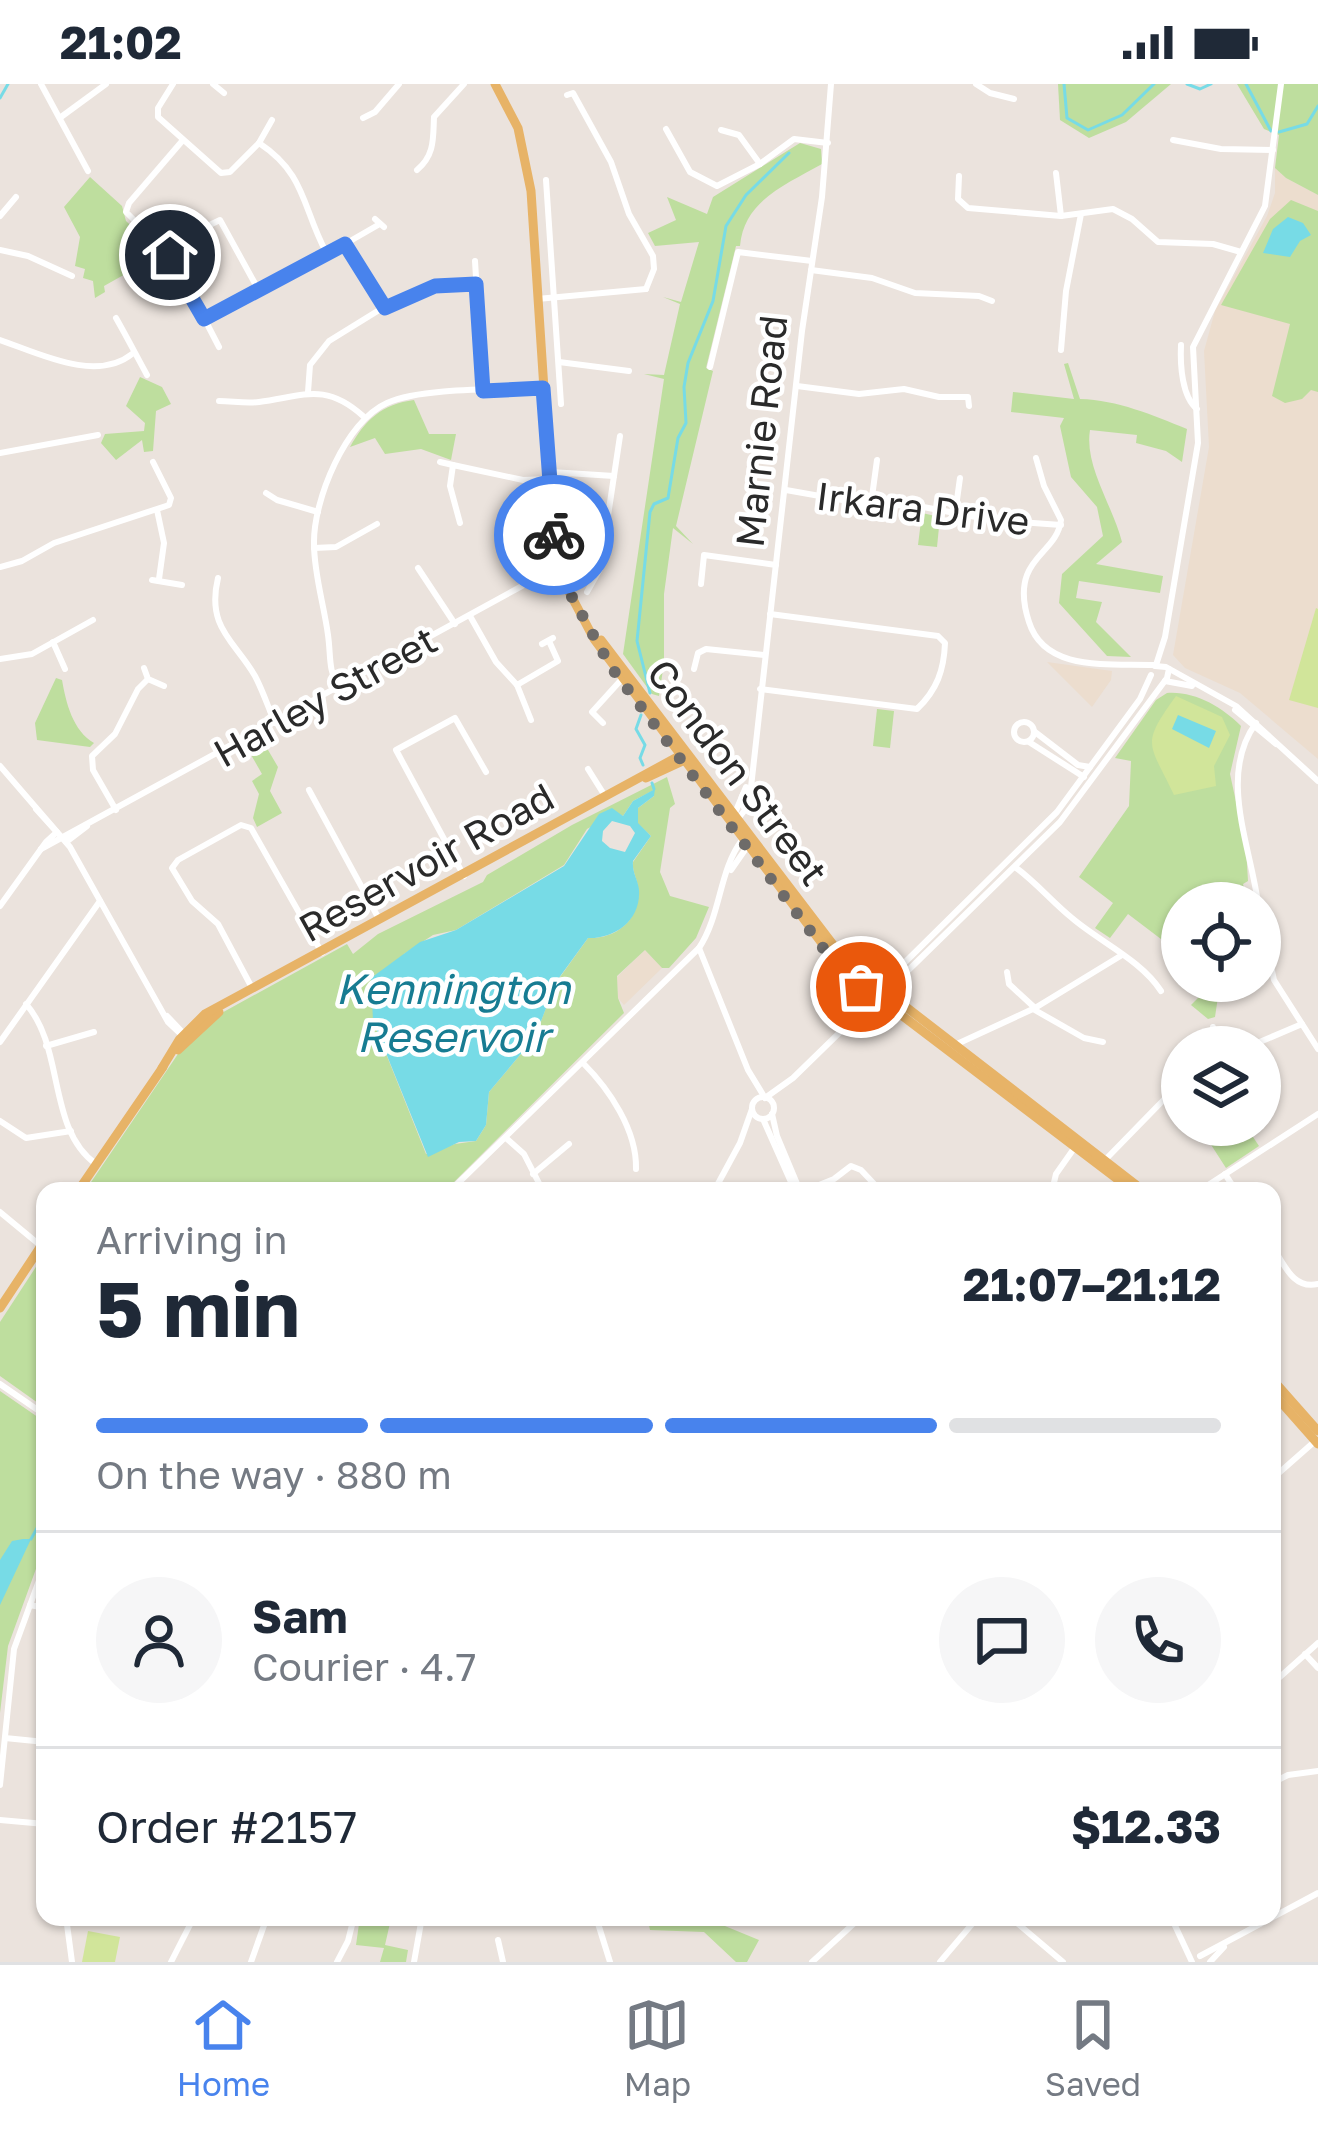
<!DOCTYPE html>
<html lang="en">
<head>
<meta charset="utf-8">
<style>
	:root { --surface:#fff; --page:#f6f6f7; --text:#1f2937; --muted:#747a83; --line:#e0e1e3; --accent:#4883ed }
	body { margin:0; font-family:"Golos Text",sans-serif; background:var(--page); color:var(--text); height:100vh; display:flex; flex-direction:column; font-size:45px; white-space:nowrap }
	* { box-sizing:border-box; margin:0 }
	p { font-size:39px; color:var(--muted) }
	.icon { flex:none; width:66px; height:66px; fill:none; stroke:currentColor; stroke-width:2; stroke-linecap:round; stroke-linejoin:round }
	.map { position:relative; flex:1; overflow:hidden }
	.details { position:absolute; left:36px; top:1098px; width:1245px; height:744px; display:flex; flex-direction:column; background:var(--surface); border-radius:24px; box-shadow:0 3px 9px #0004 }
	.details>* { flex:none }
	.tools { position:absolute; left:1161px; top:798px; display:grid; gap:24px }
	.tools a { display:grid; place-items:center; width:120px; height:120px; border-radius:50%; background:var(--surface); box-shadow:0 3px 9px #0004; font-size:60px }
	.pin { position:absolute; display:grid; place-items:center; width:102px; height:102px; color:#fff; margin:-51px; border:6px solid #fff; border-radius:50%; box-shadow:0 3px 12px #0007 }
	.courier { position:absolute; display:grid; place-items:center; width:120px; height:120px; margin:-60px; border:9px solid #4883ed; border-radius:50%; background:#fff; color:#222; box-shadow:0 3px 15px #0007 }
	.overview em { font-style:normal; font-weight:700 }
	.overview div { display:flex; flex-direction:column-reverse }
	.overview { display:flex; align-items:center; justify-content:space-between; height:204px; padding:0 60px }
	h1 { font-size:78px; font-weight:700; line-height:90px }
	.bar { display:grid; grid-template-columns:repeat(4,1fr); gap:18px 12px; align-content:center; height:144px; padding:0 60px }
	.bar i { height:15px; border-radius:9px; background:var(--line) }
	.bar .on { background:var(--accent) }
	.bar p { grid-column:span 4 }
	.line { display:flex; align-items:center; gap:30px; padding:0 60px; border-top:3px solid var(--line) }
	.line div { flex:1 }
	.round { display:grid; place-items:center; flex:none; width:126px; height:126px; border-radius:63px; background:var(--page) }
	.status { display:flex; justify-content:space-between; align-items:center; height:84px; padding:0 60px; background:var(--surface); direction:ltr }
	.status svg { height:33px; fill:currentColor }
	.tab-bar { display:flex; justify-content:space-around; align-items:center; height:168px; border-top:3px solid var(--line); background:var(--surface); font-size:33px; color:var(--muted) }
	.tab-bar a { display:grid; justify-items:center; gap:6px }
	.tab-bar .on { color:var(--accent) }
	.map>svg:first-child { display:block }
	.education { fill:#ecddce }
	.green { fill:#bede9e; fill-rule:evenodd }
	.pitch { fill:#d1e59a }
	.water { fill:#77dbe6; fill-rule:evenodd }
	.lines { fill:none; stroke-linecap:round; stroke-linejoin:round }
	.stream { stroke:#77dbe6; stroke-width:3 }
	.minor { stroke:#fff; stroke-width:6 }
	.major { stroke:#e7b367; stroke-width:9 }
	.done { stroke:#6e6b69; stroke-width:12; stroke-dasharray:0 21.6 }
	.route { stroke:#4883ed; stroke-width:15 }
	.labels { text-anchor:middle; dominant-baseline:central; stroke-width:9; stroke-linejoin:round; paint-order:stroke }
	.street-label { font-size:39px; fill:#2a2a2a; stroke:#fff }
	.water-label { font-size:42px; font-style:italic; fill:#177c92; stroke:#fff }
</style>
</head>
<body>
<div class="status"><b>21:02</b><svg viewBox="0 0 49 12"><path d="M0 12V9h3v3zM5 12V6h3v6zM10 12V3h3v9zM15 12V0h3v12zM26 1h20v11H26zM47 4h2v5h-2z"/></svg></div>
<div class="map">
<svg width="1318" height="1878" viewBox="0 0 1318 1878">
	<rect width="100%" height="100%" fill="#ebe3dd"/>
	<g class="education">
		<path d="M 1275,84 L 1286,94 L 1318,111 L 1318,675 L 1240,609 L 1185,584 L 1173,571 L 1209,363 L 1204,267 L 1215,227 L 1267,132 L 1275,109 Z"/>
		<path d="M 1047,578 L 1112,587 L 1111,596 L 1092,623 Z"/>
		<path d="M 645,866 L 662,884 L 624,921 L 618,914 L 617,893 Z"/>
	</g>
	<g class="green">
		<path d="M 1058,0 L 1171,0 L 1126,38 L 1089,54 L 1060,36 Z"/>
		<path d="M 1237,0 L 1318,0 L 1318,111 L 1286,94 L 1275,84 L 1279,51 L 1264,45 Z"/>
		<path d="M 800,59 L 821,65 L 822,80 C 787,100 744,116 740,162 L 736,162 L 706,284 L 713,287 L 676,442 L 693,460 L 673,444 L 664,510 L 664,579 L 659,612 L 652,610 L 623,570 L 664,295 L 644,290 L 664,291 L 680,220 L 663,213 L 681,218 L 699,158 L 655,162 L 648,149 L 676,136 L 667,113 L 707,130 L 713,113 Z"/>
		<path d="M 90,93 L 122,122 L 126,137 L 161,170 L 104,202 L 105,208 L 95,214 L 93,197 L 83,194 L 85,185 L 75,182 L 80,153 L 64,123 Z"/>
		<path d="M 1291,116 L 1318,127 L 1318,308 L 1311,306 L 1302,315 L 1285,319 L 1272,312 L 1290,240 L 1221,221 L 1270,135 Z"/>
		<path d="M 1068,279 L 1080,315 C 1118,316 1152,331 1187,345 L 1182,378 L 1166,367 L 1136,359 L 1137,351 L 1090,346 C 1084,382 1113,422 1122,458 L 1096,480 L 1163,492 L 1160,509 L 1079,497 L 1076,514 L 1102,518 L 1096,538 L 1131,573 L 1107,572 L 1059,519 L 1062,490 L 1103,452 L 1097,423 L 1071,393 L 1060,342 L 1064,334 L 1011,328 L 1013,308 L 1074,315 L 1064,280 Z"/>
		<path d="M 140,293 L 162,303 L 171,320 L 156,327 L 153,367 L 144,368 L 142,356 L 116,376 L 101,359 L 105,350 L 144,347 L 145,339 L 126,322 Z"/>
		<path d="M 414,316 L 429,350 L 456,350 L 451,376 L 421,365 L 385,370 L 375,354 L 350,363 C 365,336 382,320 414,316 Z"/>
		<path d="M 922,429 L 940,433 L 937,463 L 918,461 Z"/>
		<path d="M 56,594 L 62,596 C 66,619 73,647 94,659 L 90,663 L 37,656 L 35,639 Z"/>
		<path d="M 1167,609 C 1195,607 1222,623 1241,642 L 1230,690 L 1246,764 L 1248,797 L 1243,800 L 1248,819 L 1182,819 L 1182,871 L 1128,830 L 1110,854 L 1095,844 L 1113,819 L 1079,793 L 1129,722 L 1131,677 L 1115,674 L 1156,616 Z"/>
		<path d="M 877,625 L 894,627 L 890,664 L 873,662 Z"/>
		<path d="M 261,654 L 278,683 L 270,707 L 282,729 L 257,743 L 253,734 L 259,710 L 252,697 L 262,690 L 246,662 Z"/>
		<path d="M 667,693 L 675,720 L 670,724 L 660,788 L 670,812 L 709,823 L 696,854 L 669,884 L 662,884 L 645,866 L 617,892 L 618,914 L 624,929 L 445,1107 L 85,1107 L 178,970 L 218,931 L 347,860 L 353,870 L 378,850 L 483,798 L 487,791 L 572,741 ZM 654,706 L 654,712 L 638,724 L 637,739 L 651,752 L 633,778 C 632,789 638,795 638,806 C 640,837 615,855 588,854 L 555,900 L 535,953 L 489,1008 L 486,1041 L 476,1057 L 455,1060 L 426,1070 L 373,937 L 404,870 L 433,851 L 456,846 L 564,781 L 587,745 L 617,729 L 623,732 L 633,717 Z"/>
		<path d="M 1215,897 L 1220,899 L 1215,933 L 1208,935 L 1191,921 Z"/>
		<path d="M 1191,1041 L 1245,1041 L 1259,1062 L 1226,1084 L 1208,1056 L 1189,1045 Z"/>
		<path d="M 45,1169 L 45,1324 L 0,1292 L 0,1238 Z"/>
		<path d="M 0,1307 L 45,1338 L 45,1460 L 8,1562 L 0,1629 Z"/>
		<path d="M 360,1833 L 390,1839 L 385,1861 L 408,1866 L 406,1878 L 380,1878 L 384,1864 L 356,1861 Z"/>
		<path d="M 660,1833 L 703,1833 L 759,1856 L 747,1878 L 736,1878 L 704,1848 L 650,1846 L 648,1836 Z"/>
	</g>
	<g class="pitch">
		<path d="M 1316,524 L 1318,525 L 1318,624 L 1289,616 Z"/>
		<path d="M 1176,612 L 1222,633 L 1230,651 L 1214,682 L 1216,702 L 1174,711 C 1149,658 1140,662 1176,612 Z"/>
		<path d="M 88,1847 L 120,1853 L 115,1878 L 82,1878 Z"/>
	</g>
	<g class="water">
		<path d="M 1288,133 L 1303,139 L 1311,151 L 1300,157 L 1290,173 L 1263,169 L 1273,145 Z"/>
		<path d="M 1178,631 L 1216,647 L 1209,664 L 1172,645 Z"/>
		<path d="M 655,705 L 654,712 L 638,724 L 638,739 L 651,752 L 633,777 C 632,789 638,795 639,806 C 641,837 614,855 588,854 L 556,898 L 535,953 L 489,1008 L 486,1041 L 476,1057 L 459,1058 L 428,1073 L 373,937 L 371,894 L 420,858 L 456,846 L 564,782 L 599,730 L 612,724 L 623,732 L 633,717 ZM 612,737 L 630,742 L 635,749 L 625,768 L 610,764 L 602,757 L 603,747 Z"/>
		<path d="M 23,1455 L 31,1455 L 0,1521 L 0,1476 L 12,1457 Z"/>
	</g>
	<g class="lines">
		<g class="stream">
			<path d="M 1064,0 L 1067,34 L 1088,46 L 1122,31 L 1154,0"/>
			<path d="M 1187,0 L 1200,5 L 1211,0"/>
			<path d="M 1246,0 L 1271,47"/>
			<path d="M 0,14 L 8,0"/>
			<path d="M 1279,48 L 1307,40 L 1318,22"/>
			<path d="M 650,609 L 637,557 L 650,428 L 654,420 L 668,414 L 678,354 L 686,339 L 684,303 L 688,279 L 713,217 L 726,142 L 746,111 L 789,69"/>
			<path d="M 641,631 L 636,645 L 645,661 L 640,674 L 643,681"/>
			<path d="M 652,699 L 654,705"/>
			<path d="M 38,1379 L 45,1397"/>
			<path d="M 31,1455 L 45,1430"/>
		</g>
		<g class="minor">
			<path d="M 41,0 L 88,87"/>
			<path d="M 173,0 L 158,24 L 158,33 L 221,89 L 230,88 L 259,59 L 272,36"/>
			<path d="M 213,0 L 224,9"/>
			<path d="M 976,0 L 990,9 L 1014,15"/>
			<path d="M 567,11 L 573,9 L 611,78 L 629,130 L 653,172 L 654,185 L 646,205"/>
			<path d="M 61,33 L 106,0"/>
			<path d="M 363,34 L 375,28 L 399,0"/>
			<path d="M 666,45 L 690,88 L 717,102 L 760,80 L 794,55 L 828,59"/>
			<path d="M 721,46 L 739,51 L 760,80"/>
			<path d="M 183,56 L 129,119 L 126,128 L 174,176 L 219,263"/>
			<path d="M 1173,56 L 1221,65 L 1273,66"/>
			<path d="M 259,59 C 306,90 302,123 326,168"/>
			<path d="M 417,86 C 435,71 433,54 434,33 L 464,0"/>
			<path d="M 1056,89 L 1061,132"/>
			<path d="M 959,92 L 958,115 L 968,124 L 1061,132 L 1113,125 L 1132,135 L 1158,158 L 1213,160 L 1241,168"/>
			<path d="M 546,96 L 561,320"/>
			<path d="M 0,132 L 16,113"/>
			<path d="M 375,135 L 384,143"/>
			<path d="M 199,146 L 220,136 L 258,205"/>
			<path d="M 345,160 L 378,141"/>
			<path d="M 0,166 L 28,172 L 72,192"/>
			<path d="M 475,177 L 483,307"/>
			<path d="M 811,186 L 872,194 L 915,209 L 979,212 L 992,217"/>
			<path d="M 537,215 L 646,205"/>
			<path d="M 116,234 C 128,255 136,271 147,291"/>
			<path d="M 204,235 L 345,160 L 384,223"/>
			<path d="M 0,256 C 38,269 96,299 132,270"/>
			<path d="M 1181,261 C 1180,281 1182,313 1197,325"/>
			<path d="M 1061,266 L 1066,207 L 1081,130"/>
			<path d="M 559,278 L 629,287"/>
			<path d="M 710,283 L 738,168 L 812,177"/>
			<path d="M 797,302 L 859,310 L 904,305 L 939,313 L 968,313 L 969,322"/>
			<path d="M 308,308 L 310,281 L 329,257 L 384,223 L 421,207 L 476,200"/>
			<path d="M 219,317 C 232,317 246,320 259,318 C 304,312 325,298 363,332"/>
			<path d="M 0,369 L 98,351"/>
			<path d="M 1036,374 L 1044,402 L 1061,436 C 1058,461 1035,469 1027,491 C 1021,507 1024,523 1029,538 C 1045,589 1111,579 1154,581"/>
			<path d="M 440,378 L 453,381"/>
			<path d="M 551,388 L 614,392"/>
			<path d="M 786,406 L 865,420 L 918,422 L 992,436 L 1061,441"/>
			<path d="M 266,409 L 277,416 L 318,428"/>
			<path d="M 871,420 L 877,376"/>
			<path d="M 157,426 L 164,459 L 159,495"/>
			<path d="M 955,430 L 960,394"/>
			<path d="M 581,437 L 608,442"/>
			<path d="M 460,439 L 450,402 L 453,381 L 523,396 L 548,395"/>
			<path d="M 314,464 L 336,463 L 377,440"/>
			<path d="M 0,483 L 22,477 L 54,459 L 169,421 L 171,414 L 153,378"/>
			<path d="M 418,484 L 455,540"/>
			<path d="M 218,494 C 206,544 235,557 255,592 C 263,607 268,623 275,639"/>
			<path d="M 152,496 L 182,501"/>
			<path d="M 701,500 L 704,471 L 776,481"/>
			<path d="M 587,508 L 600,485 L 620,352"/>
			<path d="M 470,532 L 496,578 L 517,601 L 558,577 L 549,557"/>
			<path d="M 53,558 L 65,585"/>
			<path d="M 542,560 L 553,554"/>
			<path d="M 0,575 L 32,570 L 93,536"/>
			<path d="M 1156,581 L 1165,553 L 1198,359 L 1193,263 L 1265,122 L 1281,0"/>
			<path d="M 1155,582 L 1166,583 L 1236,622 L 1318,697"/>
			<path d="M 144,584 L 148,595 L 164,602"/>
			<path d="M 694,585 L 698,569 L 706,565 L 765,571"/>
			<path d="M 1165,597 L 1192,602"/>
			<path d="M 517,601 L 531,636"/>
			<path d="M 338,604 C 328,584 331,572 328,551 C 324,521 314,490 314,460 C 313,416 346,337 387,319 C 423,303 502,306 543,304"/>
			<path d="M 760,605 L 917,625 C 937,606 944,586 945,559 L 938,552 L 770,530"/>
			<path d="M 1235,626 L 1276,660"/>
			<circle cx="1024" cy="648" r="10"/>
			<path d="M 603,639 L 592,628 L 621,596"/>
			<path d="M 1256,639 C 1218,691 1250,760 1258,819"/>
			<path d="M 1035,648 L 1078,681 L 1090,683"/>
			<path d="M 1029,658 L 1084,693"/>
			<path d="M 0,682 L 70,763 L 168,938 L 185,954"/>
			<path d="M 588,685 L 605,712"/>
			<path d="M 309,706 L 379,835"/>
			<path d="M 36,725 L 55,746"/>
			<path d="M 116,726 L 93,686 L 92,672 L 115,650 L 138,605 L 148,595"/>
			<path d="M 735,729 L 746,703"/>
			<path d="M 737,736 L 749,721 L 802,247 L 822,113 L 831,0"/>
			<path d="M 66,758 L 87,742"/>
			<path d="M 41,765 L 544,490 L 560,485"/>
			<path d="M 1015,783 C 1037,799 1052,818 1072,834 C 1100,858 1141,876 1161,907"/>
			<path d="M 731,786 L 747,763"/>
			<path d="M 464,792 L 396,666 L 455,634 L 486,688"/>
			<path d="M 0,822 L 46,758 L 57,748"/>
			<path d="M 1260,830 L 1274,896 L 1318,965"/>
			<path d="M 699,864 L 748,986 L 765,1014"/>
			<path d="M 1007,888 L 1009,900 L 1035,924"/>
			<path d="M 251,902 L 218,840 L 192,817 L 172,784 L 178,776 L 241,741 L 251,744 L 322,869"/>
			<path d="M 880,903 L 1057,728 L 1140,615 L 1151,591"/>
			<path d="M 885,909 L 1060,738 L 1167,594 L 1169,585"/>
			<path d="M 26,920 C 65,964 47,1045 96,1080"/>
			<path d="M 1033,925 L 1084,954 L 1103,958"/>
			<path d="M 167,932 L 187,953"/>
			<path d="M 1213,943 L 1217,963"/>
			<path d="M 0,958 L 100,817"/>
			<path d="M 957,960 L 1035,924 L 1122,871"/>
			<path d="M 46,962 L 94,948"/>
			<path d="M 1248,963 L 1302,940"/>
			<path d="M 583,979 C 609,1005 637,1046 636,1085"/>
			<circle cx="763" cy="1024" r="11"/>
			<path d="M 765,1014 L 793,994 L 875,914"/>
			<path d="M 772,1030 L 777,1052 L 800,1107"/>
			<path d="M 763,1035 L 795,1107"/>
			<path d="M 0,1037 L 26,1054 L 71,1047"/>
			<path d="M 506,1054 L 524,1070 L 543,1107"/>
			<path d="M 1106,1075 L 1182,997"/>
			<path d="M 533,1090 L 569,1060"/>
			<path d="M 1225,1090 L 1236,1107"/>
			<path d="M 450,1107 L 699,864 C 721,831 719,786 742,756"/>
			<path d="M 714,1107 L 740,1059 L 752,1025"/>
			<path d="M 804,1107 L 834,1095 L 851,1082 L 861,1086 L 878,1104"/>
			<path d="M 1052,1107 L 1056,1090 L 1075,1063"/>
			<path d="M 1199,1107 L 1318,1030"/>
			<path d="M 0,1128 L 41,1162"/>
			<path d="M 1272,1162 C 1284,1180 1293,1206 1318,1200"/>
			<path d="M 0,1300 L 45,1331"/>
			<path d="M 1272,1395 L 1314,1358"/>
			<path d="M 30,1521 L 45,1524"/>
			<path d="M 1305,1570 L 1318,1584"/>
			<path d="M 1272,1600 L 1318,1559"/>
			<path d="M 5,1654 L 45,1658"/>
			<path d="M 1272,1699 L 1288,1691 L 1318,1687"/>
			<path d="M 0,1701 L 14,1565 L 45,1480"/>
			<path d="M 0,1736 L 45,1740"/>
			<path d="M 66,1833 L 72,1878"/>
			<path d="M 596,1833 L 610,1878"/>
			<path d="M 1010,1833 L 1063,1878"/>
			<path d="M 1171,1833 L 1192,1878"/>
			<path d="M 498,1856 L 503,1878"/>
			<path d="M 1200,1872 L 1318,1809"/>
			<path d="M 171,1878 L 194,1833"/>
			<path d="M 251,1878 L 267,1833"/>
			<path d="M 337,1878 L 348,1857 L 354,1833"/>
			<path d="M 414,1878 L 422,1833"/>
			<path d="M 812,1878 L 861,1833"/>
			<path d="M 940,1878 L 978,1833"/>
			<path d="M 1210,1878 L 1224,1863"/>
		</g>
		<g class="major">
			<path d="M 495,0 L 518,44 L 531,107 L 554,458 L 567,504 L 594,555 L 842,886 L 1133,1107"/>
			<path d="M 601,556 L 844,875 L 1144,1107"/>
			<path d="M 646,694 L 685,676"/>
			<path d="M 178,966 L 219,928"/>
			<path d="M 162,984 L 179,956 L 205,930 L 681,671"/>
			<path d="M 78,1107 L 163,983"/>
			<path d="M 0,1224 L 45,1156"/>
			<path d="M 1272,1295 L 1318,1347"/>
			<path d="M 1272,1308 L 1318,1360"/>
		</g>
	</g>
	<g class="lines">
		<path class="done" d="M 554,451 L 567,504 L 611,583 L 823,864 L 861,903"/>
		<path class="route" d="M 170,171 L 166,169 L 204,235 L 345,160 L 385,224 L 435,202 L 476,200 L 483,307 L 543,304 L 554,451"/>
	</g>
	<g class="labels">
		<g class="street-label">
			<text transform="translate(761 347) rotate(-84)">Marnie Road</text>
			<text transform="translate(923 424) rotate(7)">Irkara Drive</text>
			<text transform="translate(325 612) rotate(-29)">Harley Street</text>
			<text transform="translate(738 688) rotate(53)">Condon Street</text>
			<text transform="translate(426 778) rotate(-29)">Reservoir Road</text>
		</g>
		<g class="water-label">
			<text x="453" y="904">Kennington<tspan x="453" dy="48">Reservoir</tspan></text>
		</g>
	</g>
</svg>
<div class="tools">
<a><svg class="icon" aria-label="locate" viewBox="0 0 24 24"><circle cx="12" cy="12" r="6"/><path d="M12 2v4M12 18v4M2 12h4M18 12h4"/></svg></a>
<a><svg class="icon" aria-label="layers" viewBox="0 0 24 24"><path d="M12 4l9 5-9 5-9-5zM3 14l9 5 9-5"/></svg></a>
</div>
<div class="pin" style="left:861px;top:903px;background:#ea580c"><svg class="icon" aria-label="bag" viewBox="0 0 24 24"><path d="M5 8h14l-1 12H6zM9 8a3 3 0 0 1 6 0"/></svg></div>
<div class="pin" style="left:170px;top:171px;background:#1f2937"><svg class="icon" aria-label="home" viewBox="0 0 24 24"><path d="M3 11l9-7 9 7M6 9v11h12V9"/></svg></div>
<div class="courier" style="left:554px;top:451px"><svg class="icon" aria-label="bike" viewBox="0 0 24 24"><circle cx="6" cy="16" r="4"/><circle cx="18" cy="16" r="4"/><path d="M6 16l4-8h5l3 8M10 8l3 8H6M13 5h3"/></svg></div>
<section class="details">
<div class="overview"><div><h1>5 min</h1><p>Arriving in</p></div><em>21:07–21:12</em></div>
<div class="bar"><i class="on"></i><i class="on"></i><i class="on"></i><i></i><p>On the way · 880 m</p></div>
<div class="line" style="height:216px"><a class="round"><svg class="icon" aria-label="person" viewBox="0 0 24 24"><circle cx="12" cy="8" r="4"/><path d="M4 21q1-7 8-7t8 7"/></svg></a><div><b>Sam</b><p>Courier · 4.7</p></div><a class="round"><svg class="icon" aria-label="chat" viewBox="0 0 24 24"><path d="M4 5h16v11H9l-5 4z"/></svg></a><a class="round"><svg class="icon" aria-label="phone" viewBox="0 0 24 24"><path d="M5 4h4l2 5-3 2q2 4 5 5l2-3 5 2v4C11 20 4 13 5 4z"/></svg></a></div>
<div class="line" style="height:156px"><div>Order #2157</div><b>$12.33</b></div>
</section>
</div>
<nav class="tab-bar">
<a class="on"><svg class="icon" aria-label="home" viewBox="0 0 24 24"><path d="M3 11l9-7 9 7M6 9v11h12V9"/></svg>Home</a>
<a><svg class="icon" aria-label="map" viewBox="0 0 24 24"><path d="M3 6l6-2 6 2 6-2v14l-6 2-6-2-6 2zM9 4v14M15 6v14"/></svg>Map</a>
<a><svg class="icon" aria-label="saved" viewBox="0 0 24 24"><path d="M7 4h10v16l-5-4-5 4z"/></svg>Saved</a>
</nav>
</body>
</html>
